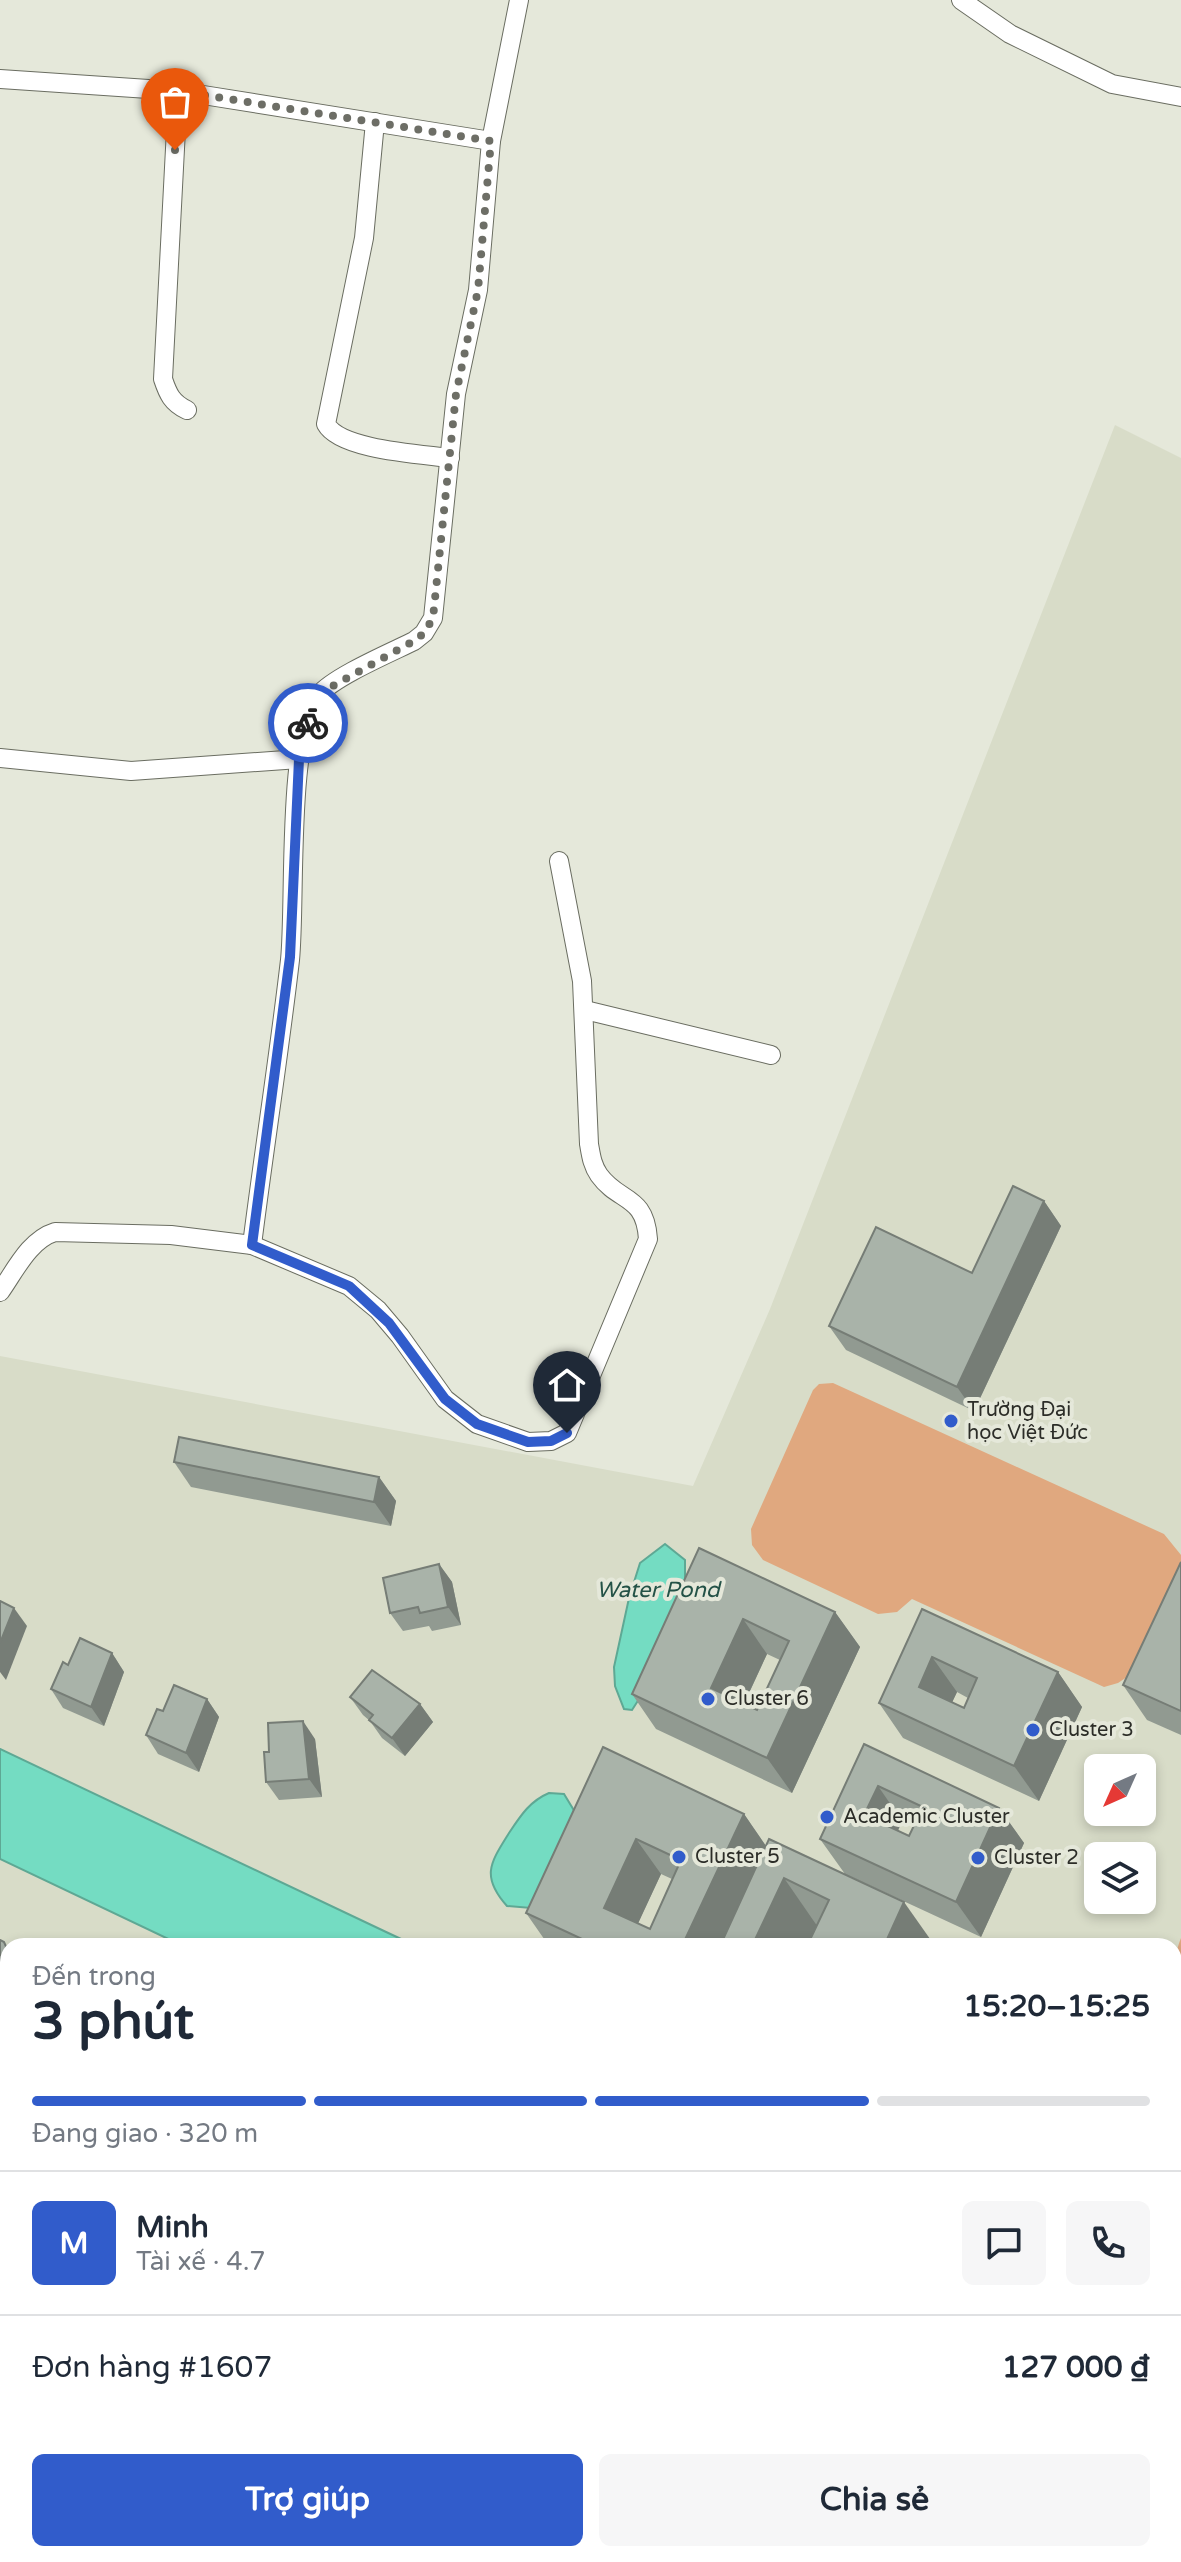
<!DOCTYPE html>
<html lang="vi">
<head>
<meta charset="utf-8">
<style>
	:root { --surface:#fff; --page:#f6f6f7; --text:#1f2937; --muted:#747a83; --line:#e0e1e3; --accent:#315ccb }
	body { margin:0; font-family:"Varela Round",sans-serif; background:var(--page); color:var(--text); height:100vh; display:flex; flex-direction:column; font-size:30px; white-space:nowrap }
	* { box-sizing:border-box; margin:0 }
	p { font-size:26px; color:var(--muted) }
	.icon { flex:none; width:44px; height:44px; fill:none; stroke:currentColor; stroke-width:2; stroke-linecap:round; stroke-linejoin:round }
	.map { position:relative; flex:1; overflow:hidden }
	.drawer { position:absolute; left:0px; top:1938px; width:1182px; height:624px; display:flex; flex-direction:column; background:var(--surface); border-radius:24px 24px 0 0; box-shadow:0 4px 12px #0003 }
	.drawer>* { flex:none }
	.needle { width:52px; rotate:225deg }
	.buttons { position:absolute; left:1084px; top:1754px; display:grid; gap:16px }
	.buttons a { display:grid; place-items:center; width:72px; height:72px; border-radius:12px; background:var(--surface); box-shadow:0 4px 12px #0003; font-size:40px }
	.pin { position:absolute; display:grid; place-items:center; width:68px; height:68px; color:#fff; margin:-82px -34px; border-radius:50% 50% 50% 0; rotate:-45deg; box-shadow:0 0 8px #0007 }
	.pin .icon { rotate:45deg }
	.courier { position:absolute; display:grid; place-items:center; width:80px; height:80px; margin:-40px; border:6px solid #315ccb; border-radius:50%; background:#fff; color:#222; box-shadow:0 2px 10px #0007 }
	.overview em { font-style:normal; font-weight:800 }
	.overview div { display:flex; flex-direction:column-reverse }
	.overview { display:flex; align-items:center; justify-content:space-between; height:136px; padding:0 32px }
	h1 { font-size:52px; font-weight:800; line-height:60px }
	.bar { display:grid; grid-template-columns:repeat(4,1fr); gap:12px 8px; align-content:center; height:96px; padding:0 32px }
	.bar i { height:10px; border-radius:6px; background:var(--line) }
	.bar .on { background:var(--accent) }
	.bar p { grid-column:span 4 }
	.line { display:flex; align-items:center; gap:20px; padding:0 32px; border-top:2px solid var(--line) }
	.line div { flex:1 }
	.round { display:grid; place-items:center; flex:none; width:84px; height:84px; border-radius:12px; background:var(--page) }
	.cta { display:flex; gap:16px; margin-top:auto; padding:16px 32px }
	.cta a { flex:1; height:92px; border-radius:12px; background:var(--accent); color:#fff; font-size:32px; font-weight:800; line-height:92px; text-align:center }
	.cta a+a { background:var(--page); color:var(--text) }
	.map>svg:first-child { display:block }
	.built { fill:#d8dcc8; fill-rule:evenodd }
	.green { fill:#e0a87f }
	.water { fill:#74dcc2; stroke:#5ea894; stroke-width:2 }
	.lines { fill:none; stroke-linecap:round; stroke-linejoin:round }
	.street-casing { stroke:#6a6d61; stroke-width:20 }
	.secondary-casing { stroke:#6a6d61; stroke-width:28 }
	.street { stroke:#fff; stroke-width:18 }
	.secondary { stroke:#f1e2b6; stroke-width:26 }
	.wall { fill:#919a91; fill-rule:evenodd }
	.shaded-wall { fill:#767d76 }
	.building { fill:#a9b3a9; stroke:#767d76; stroke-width:2; fill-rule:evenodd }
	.done { stroke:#6d6e66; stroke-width:8; stroke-dasharray:0 14.4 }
	.route { stroke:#315ccb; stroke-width:10 }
	.poi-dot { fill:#315ccb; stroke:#e5e8da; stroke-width:3 }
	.labels { text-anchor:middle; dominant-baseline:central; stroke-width:8; stroke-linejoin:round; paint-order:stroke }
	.poi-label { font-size:20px; fill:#2c2d28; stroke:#e5e8da; text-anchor:start }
	.water-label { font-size:22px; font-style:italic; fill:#245247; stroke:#e5e8da }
</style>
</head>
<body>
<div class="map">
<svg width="1181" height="2562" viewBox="0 0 1181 2562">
	<rect width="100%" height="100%" fill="#e5e8da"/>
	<g class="built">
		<path d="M 1115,425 L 1181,458 L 1181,2307 L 1174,2303 L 1174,1946 L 416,1946 L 0,1749 L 0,1356 L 693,1486 L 770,1309 ZM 1098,1768 L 1142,1768 L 1142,1812 L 1098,1812 ZM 1098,1856 L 1142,1856 L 1142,1900 L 1098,1900 Z"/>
		<path d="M 0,1859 L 183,1946 L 8,1946 L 8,2203 L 0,2200 Z"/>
		<path d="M 1174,2405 L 1181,2408 L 1181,2562 L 786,2562 L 769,2554 L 1174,2554 Z"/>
	</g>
	<g class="green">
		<path d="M 833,1383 L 1164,1534 L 1181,1555 L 1181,1567 L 1130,1675 L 1118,1683 L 1104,1687 L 912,1599 L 897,1612 L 878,1614 L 763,1560 L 752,1545 L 751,1529 L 813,1390 L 819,1384 Z"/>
		<path d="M 1181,1938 L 1181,2001 C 1170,1981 1173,1958 1181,1938 Z"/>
		<path d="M 1174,2480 L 1181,2486 L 1181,2562 L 1115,2562 L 1096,2554 L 1174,2554 Z"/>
	</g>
	<g class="water">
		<path d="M 665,1544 L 685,1560 L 685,1591 L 648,1685 L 632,1710 L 624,1709 L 615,1686 L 614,1667 L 629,1598 L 640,1563 Z"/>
		<path d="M 0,1749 L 384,1931 L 416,1946 L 183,1946 L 0,1859 Z"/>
		<path d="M 549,1793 L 564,1794 L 578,1817 L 531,1908 L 507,1906 C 480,1876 491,1862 509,1833 C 521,1815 530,1801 549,1793 Z"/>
		<path d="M 1174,2303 L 1181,2307 L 1181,2408 L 1174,2405 Z"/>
	</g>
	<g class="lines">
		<defs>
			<g id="street">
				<path d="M 961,0 L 1010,34 L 1112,84 L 1181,97"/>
				<path d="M 0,79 L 178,91 L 491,141"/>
				<path d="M 178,91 L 163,379 C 168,394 172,403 187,410"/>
				<path d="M 375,122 L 364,238 L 326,424 C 340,450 421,454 450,458"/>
				<path d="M 0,758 L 131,771 L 299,759"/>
				<path d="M 585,1010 L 771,1055"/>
				<path d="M 252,1245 C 264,1150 279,1055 290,960 C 296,901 286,737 319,695 C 333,677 392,652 414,641 L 424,633 L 433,618 L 456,394 L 478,290 L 491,141 L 519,0"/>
				<path d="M 0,1292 C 15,1271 29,1240 55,1232 L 171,1235 L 252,1245 L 349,1286 L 378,1310 L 400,1336 L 445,1399 L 477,1424 L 528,1442 L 551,1441 L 567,1433 L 648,1239 C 645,1194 619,1203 599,1175 C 592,1165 591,1155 589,1144 L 582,981 L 559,861"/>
				<path d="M 0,2227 L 8,2231"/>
				<path d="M 0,2357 L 8,2360"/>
				<path d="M 426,2554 L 444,2562"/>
				<path d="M 704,2554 L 722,2562"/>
				<path d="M 121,2562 L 124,2554"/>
			</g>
			<g id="secondary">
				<path d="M 0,2269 L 8,2273"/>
				<path d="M 0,2310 L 8,2314"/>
				<path d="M 529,2554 L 547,2562"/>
				<path d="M 617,2554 L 634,2562"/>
			</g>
		</defs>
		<use href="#street" class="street-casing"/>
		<use href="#secondary" class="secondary-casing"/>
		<use href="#street" class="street"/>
		<use href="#secondary" class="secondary"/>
	</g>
	<g class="wall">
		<path d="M 1044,1201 L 1061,1226 L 974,1411 L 846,1350 L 829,1326 L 972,1273 Z"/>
		<path d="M 174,1462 L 379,1477 L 396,1501 L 391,1526 L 191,1487 Z"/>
		<path d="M 699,1548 L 835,1612 L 860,1647 L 792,1793 L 656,1729 L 632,1694 ZM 767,1654 L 780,1660 L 757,1710 L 744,1704 Z"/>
		<path d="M 1181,1562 L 1181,1735 L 1147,1720 L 1123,1685 Z"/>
		<path d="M 439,1564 L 452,1582 L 461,1625 L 432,1631 L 429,1626 L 403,1631 L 390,1613 Z"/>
		<path d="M 922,1609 L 1058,1672 L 1082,1707 L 1039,1801 L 903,1738 L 879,1703 ZM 957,1692 L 968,1698 L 964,1708 L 952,1702 Z"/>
		<path d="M 112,1653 L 124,1672 L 104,1726 L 63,1708 L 51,1689 Z"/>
		<path d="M 350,1697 L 420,1704 L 433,1722 L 405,1756 L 382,1738 L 370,1721 L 363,1715 Z"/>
		<path d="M 207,1699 L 219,1717 L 199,1772 L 158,1754 L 146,1735 L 163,1711 Z"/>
		<path d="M 315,1739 L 322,1797 L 279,1800 L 266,1782 L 269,1752 Z"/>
		<path d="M 864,1744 L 999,1808 L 1024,1843 L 981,1937 L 845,1874 L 820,1839 ZM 902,1821 L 914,1826 L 909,1836 L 898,1831 Z"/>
		<path d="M 603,1747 L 744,1814 L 766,1846 L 935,1946 L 549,1946 L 526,1913 ZM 661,1874 L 672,1879 L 650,1929 L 638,1923 Z"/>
		<path d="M 0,1940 L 4,1942 L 8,1948 L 8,2034 L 0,2040 Z"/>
		<path d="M 1174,2079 L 1181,2084 L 1181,2209 L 1174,2207 Z"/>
	</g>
	<g class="shaded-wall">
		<path d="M 1044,1201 L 1061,1226 L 974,1411 L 957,1387 Z"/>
		<path d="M 379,1477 L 396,1501 L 391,1526 L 374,1502 Z"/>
		<path d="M 439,1564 L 452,1582 L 461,1625 L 448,1607 Z"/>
		<path d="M 14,1608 L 27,1626 L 6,1680 L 0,1672 L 0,1643 Z"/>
		<path d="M 835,1612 L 860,1647 L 792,1793 L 767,1758 Z"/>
		<path d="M 743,1619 L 767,1654 L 735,1723 L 711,1688 Z"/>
		<path d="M 112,1653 L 124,1672 L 104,1726 L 91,1707 Z"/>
		<path d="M 932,1657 L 957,1692 L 943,1722 L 919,1687 Z"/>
		<path d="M 1058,1672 L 1082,1707 L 1039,1801 L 1014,1766 Z"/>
		<path d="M 207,1699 L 219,1717 L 199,1772 L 186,1753 Z"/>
		<path d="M 420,1704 L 433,1722 L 405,1756 L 392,1738 Z"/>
		<path d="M 303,1721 L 315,1739 L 322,1797 L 309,1779 Z"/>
		<path d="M 878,1786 L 902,1821 L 889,1850 L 864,1815 Z"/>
		<path d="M 999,1808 L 1024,1843 L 981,1937 L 956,1902 Z"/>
		<path d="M 744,1814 L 768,1849 L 723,1946 L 682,1946 Z"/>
		<path d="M 636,1839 L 661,1874 L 629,1943 L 604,1908 Z"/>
		<path d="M 784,1878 L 831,1946 L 752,1946 Z"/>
		<path d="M 904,1902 L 935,1946 L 884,1946 Z"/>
		<path d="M 8,1989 L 8,2016 L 0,2005 L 0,2002 Z"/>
	</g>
	<g class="building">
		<path d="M 1013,1186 L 1044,1201 L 957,1387 L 829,1326 L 876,1227 L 972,1273 Z"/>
		<path d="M 179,1437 L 379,1477 L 374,1502 L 174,1462 Z"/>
		<path d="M 699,1548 L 835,1612 L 767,1758 L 632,1694 ZM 743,1619 L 789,1641 L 757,1710 L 711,1688 Z"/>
		<path d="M 1181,1562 L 1181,1711 L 1123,1685 Z"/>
		<path d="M 439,1564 L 448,1607 L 420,1613 L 418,1607 L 390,1613 L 383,1578 Z"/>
		<path d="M 0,1601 L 14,1608 L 0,1643 Z"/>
		<path d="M 922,1609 L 1058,1672 L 1014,1766 L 879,1703 ZM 932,1657 L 977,1678 L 964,1708 L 919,1687 Z"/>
		<path d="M 80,1638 L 112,1653 L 91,1707 L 51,1689 L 63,1662 L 68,1665 Z"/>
		<path d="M 372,1670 L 420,1704 L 392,1738 L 369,1720 L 373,1715 L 350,1697 Z"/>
		<path d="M 174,1685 L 207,1699 L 186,1753 L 146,1735 L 157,1709 L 163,1711 Z"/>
		<path d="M 303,1721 L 309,1779 L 266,1782 L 264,1752 L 269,1752 L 268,1723 Z"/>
		<path d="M 864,1744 L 999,1808 L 956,1902 L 820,1839 ZM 878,1786 L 923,1807 L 909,1836 L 864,1815 Z"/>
		<path d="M 603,1747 L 744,1814 L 682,1946 L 597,1946 L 526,1913 ZM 636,1839 L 681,1860 L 650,1929 L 604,1908 Z"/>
		<path d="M 769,1839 L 904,1902 L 884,1946 L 807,1946 L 829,1900 L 784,1878 L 752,1946 L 720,1946 Z"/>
		<path d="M 0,1940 L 4,1942 L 8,1951 L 8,1989 L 0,2002 Z"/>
		<path d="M 1174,2079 L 1181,2084 L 1181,2186 L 1174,2184 Z"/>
	</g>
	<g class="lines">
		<path class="done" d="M 175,150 L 178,91 L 491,141 L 478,290 L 456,394 L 433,618 L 424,633 L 414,641 L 320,693 L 312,707 L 308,723"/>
		<path class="route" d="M 308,723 L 299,759 L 290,957 L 252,1245 L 349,1286 L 389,1323 L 445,1399 L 477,1424 L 528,1442 L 551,1441 L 567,1433"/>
	</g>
	<g class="poi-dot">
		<circle cx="951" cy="1421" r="8"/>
		<circle cx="708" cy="1699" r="8"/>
		<circle cx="1033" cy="1730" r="8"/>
		<circle cx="827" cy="1817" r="8"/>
		<circle cx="679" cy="1857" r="8"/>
		<circle cx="978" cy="1858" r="8"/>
	</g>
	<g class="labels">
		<g class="poi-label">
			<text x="967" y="1410">Trường Đại<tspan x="967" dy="23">học Việt Đức</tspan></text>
			<text x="724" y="1699">Cluster 6</text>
			<text x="1049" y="1730">Cluster 3</text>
			<text x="843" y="1817">Academic Cluster</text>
			<text x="695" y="1857">Cluster 5</text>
			<text x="994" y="1858">Cluster 2</text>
		</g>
		<g class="water-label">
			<text x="658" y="1590">Water Pond</text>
		</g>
	</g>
</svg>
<div class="buttons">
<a><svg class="needle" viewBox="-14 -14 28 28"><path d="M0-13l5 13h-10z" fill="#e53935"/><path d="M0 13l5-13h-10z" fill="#747a83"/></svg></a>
<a><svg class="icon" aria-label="layers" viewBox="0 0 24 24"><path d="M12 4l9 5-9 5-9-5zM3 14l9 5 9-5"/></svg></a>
</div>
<div class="pin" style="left:175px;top:150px;background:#ea580c"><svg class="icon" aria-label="bag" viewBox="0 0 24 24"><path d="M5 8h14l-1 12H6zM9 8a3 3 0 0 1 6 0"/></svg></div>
<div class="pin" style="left:567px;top:1433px;background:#1f2937"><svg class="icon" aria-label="home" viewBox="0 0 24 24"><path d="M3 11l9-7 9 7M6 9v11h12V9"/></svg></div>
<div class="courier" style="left:308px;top:723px"><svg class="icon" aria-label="bike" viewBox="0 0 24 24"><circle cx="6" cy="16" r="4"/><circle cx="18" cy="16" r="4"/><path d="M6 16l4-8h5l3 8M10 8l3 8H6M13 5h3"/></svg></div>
<section class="drawer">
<div class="overview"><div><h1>3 phút</h1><p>Đến trong</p></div><em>15:20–15:25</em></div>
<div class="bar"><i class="on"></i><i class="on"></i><i class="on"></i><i></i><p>Đang giao · 320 m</p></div>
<div class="line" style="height:144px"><b class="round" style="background:var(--accent);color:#fff">M</b><div><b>Minh</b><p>Tài xế · 4.7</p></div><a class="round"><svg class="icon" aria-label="chat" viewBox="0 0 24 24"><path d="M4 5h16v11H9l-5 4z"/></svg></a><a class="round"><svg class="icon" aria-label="phone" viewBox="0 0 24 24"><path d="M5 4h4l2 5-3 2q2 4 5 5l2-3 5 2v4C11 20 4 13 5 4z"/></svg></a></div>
<div class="line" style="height:104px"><div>Đơn hàng #1607</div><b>127 000 ₫</b></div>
<div class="cta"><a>Trợ giúp</a><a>Chia sẻ</a></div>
</section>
</div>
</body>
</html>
